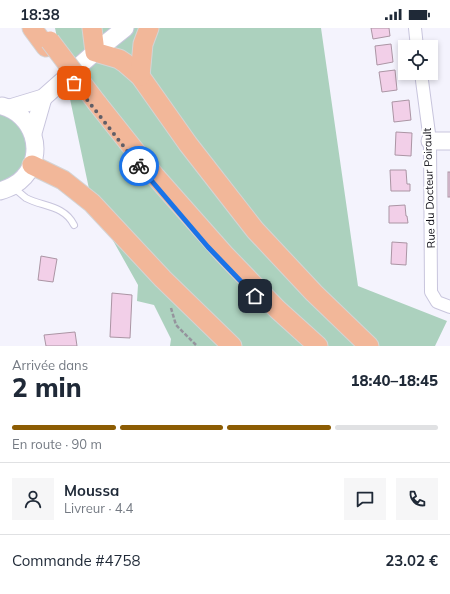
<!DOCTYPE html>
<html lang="fr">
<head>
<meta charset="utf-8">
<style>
	:root { --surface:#fff; --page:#f6f6f7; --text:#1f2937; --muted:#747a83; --line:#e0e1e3; --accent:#8c5c03 }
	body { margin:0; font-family:Mulish,sans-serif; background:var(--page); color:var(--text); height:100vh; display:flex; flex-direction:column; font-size:15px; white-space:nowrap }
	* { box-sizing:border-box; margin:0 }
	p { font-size:13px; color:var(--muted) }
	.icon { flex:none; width:22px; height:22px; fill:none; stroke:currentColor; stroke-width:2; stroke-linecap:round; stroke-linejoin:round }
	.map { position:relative; height:318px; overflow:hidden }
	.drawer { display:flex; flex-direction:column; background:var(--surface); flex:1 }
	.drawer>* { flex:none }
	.fabs { position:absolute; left:398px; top:12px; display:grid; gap:8px }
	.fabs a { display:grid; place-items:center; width:40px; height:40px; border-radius:0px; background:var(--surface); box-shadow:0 2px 6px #0003; font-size:20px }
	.pin { position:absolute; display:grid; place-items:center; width:34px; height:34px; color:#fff; margin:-17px; border-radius:8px; box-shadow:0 2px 6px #0006 }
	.courier { position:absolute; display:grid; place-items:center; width:40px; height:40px; margin:-20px; border:3px solid #1a73e8; border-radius:50%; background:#fff; color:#222; box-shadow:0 1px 5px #0007 }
	.summary em { font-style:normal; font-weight:800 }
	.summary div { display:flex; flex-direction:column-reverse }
	.summary { display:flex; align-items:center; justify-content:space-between; height:68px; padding:0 12px }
	h1 { font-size:26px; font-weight:800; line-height:30px }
	.bar { display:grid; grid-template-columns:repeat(4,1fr); gap:6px 4px; align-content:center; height:48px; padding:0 12px }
	.bar i { height:5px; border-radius:3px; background:var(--line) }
	.bar .selected { background:var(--accent) }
	.bar p { grid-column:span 4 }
	.line { display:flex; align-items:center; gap:10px; padding:0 12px; border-top:1px solid var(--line) }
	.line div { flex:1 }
	.round { display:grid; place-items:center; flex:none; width:42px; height:42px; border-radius:0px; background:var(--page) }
	.status { display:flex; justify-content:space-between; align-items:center; height:28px; padding:0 20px; background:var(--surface); direction:ltr }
	.status svg { height:11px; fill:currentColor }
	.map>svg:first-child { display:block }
	.green { fill:#acd1be }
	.building { fill:#f2cfe8; stroke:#ab95a4 }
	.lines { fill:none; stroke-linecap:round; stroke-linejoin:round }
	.lane-casing { stroke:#c8c5dd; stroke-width:8 }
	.street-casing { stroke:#c8c5dd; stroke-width:14 }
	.secondary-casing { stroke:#c8c5dd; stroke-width:19 }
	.primary-casing { stroke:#d4d4d5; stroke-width:21 }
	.path { stroke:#95949d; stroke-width:2.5; stroke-dasharray:4 2; stroke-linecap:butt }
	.lane { stroke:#fff; stroke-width:6 }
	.street { stroke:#fff; stroke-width:12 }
	.secondary { stroke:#fff; stroke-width:17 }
	.primary { stroke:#f2b799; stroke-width:19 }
	.primary-bridge-casing { stroke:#d4d4d5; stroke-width:21; stroke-linecap:butt }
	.primary-bridge { stroke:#f2b799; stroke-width:19 }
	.done { stroke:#605f68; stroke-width:4; stroke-dasharray:0 7.2 }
	.route { stroke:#1a73e8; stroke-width:5 }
	.labels { text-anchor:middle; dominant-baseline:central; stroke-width:4; stroke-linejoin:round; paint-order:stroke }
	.street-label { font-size:11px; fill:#100f17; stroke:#fff }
</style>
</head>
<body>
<div class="status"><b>18:38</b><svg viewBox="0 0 49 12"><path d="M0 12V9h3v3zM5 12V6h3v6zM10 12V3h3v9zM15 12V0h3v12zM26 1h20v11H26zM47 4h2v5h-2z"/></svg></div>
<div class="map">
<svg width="450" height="318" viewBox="0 0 450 318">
	<rect width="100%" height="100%" fill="#f4f3fd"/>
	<g class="green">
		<path d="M 55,0 L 321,0 L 358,258 L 447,293 L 435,318 L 170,318 L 171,311 L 154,277 L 137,273 L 138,257 L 92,175 Z"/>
		<path d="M 0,82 L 7,85 L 30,113 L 24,141 L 0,158 Z"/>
	</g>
	<g class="building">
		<path d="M 371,0 L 389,0 L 390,8 L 373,11 Z"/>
		<path d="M 391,16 L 393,34 L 377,37 L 375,18 Z"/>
		<path d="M 395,42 L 397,62 L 382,64 L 379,44 Z"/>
		<path d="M 409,72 L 411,92 L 394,94 L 392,74 Z"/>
		<path d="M 396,104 L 412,105 L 411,128 L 395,127 Z"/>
		<path d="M 390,142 L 406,142 L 407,156 L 410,156 L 410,163 L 391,163 Z"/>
		<rect x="448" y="144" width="2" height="25"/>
		<path d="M 405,177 L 406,188 L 407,188 L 408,195 L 389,195 L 389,178 Z"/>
		<path d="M 392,214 L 407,215 L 406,237 L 391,236 Z"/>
		<path d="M 41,228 L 57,231 L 53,254 L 38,252 Z"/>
		<path d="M 112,265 L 132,267 L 130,310 L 110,309 Z"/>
		<path d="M 75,304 L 77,318 L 46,318 L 44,307 Z"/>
	</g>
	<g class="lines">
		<defs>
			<path id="lane" d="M 14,160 C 18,163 22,167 26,170 C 43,179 64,177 74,197"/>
			<g id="street">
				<path d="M 415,0 L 417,19"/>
				<path d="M 421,45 L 430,113 L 431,264 L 437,274 L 450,279"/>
			</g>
			<g id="secondary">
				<path d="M 10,80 L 43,70 L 95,24 L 125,0"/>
				<path d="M 33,105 L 43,70"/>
				<path d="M 430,113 L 450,113"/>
				<path d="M 0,163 C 9,160 17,157 24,149 C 46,125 33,86 2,78"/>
			</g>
			<g id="primary">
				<path d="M 32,0 L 46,19"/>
				<path d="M 92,0 L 95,24 L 119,31 L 125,35 L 140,48 L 188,116 L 255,202 L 314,265 L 369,318"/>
				<path d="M 140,48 L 143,16 L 149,0"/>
				<path d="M 97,75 L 155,148 L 224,226 L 277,281 L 318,318"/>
				<path d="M 32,137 L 63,152 L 92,175 L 163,251 L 232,318"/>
			</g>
		</defs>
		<use href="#lane" class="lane-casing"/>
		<use href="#street" class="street-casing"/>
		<use href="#secondary" class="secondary-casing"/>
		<use href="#primary" class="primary-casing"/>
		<path class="path" d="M 171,280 L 176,297 L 197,318"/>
		<use href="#lane" class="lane"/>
		<use href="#street" class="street"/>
		<use href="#secondary" class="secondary"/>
		<use href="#primary" class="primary"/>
		<defs>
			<path id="primary-bridge" d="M 50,13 L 97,75"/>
		</defs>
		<use href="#primary-bridge" class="primary-bridge-casing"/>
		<use href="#primary-bridge" class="primary-bridge"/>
	</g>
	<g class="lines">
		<path class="done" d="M 74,55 L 139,138"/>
		<path class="route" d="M 139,138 L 208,219 L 255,268"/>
	</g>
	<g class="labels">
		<g class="street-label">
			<text transform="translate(429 160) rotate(-92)">Rue du Docteur Poirault</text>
		</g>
	</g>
</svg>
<div class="fabs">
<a><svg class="icon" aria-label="locate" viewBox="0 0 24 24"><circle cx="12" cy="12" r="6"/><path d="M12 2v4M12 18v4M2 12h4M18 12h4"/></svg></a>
</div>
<div class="pin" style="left:74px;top:55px;background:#ea580c"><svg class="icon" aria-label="bag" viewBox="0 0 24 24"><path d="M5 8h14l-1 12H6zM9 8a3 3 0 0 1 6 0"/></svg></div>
<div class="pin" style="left:255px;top:268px;background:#1f2937"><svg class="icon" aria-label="home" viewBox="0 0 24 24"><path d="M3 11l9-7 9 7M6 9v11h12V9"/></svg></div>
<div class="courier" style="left:139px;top:138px"><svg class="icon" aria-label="bike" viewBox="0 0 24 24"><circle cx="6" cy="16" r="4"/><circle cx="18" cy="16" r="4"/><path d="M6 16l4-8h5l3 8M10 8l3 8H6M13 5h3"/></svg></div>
</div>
<section class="drawer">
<div class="summary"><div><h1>2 min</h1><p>Arrivée dans</p></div><em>18:40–18:45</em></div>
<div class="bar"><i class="selected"></i><i class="selected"></i><i class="selected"></i><i></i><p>En route · 90 m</p></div>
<div class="line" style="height:72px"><a class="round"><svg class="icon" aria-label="person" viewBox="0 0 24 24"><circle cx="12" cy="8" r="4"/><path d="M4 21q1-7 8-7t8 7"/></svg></a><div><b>Moussa</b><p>Livreur · 4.4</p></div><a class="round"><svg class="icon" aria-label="chat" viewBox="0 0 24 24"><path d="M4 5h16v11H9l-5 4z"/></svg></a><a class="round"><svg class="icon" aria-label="phone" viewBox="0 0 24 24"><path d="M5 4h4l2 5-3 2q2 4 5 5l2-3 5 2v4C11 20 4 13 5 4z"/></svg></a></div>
<div class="line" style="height:52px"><div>Commande #4758</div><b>23.02 €</b></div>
</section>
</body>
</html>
